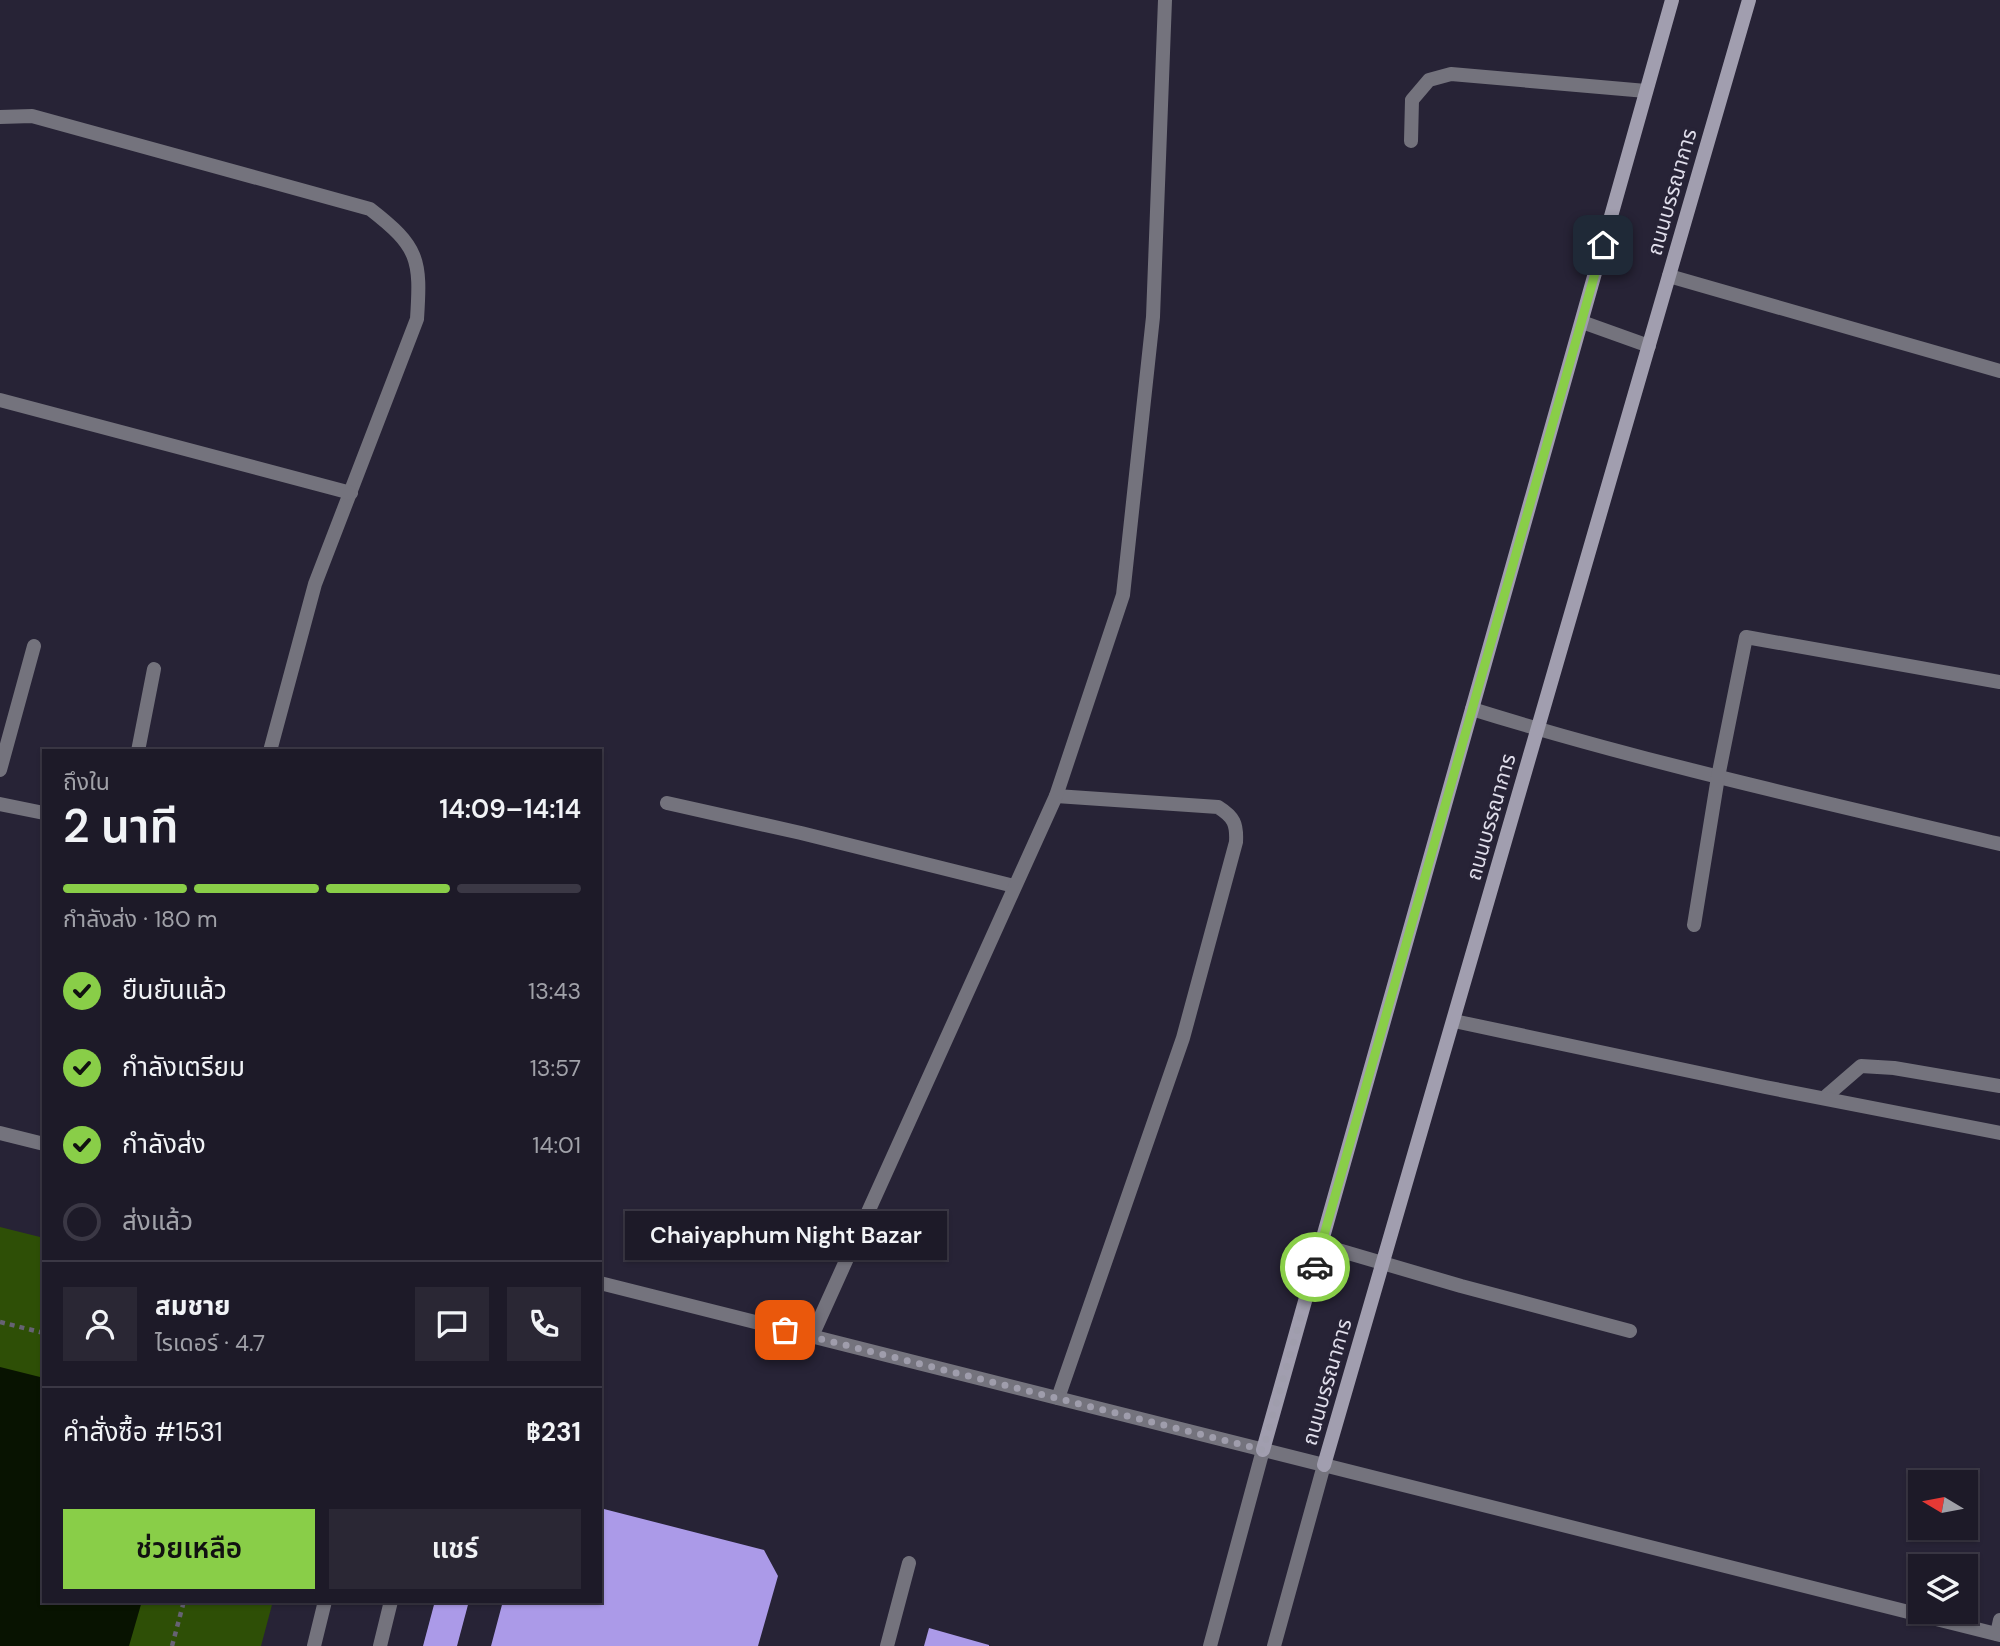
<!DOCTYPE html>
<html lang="th">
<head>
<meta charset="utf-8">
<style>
	:root { --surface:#1d1a28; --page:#2a2734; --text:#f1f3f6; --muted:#a0a1a8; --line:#3b3845; --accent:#89ce48 }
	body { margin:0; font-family:"DM Sans","Noto Sans Thai",sans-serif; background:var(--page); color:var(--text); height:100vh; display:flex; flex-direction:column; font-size:26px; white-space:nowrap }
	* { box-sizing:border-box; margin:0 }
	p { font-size:23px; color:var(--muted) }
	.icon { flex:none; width:38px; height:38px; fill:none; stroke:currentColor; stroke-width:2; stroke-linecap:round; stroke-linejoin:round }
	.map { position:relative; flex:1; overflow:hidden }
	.drawer { position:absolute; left:42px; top:749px; width:560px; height:854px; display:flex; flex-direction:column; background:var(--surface); border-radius:0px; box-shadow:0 2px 5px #0004,0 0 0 2px var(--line) }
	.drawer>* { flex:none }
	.needle { width:46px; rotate:280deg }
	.controls { position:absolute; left:1908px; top:1470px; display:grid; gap:14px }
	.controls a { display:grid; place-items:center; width:70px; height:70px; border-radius:0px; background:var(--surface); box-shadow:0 2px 5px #0004,0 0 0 2px var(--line); font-size:35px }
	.pin { position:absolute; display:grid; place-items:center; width:60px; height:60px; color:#fff; margin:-30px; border-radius:14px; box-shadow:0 4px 10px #0006 }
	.courier { position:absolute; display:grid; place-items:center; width:70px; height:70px; margin:-35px; border:5px solid #89ce48; border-radius:50%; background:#fff; color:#222; box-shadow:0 2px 9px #0007 }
	.bubble { position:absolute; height:49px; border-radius:0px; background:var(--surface); box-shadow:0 2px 5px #0004,0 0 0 2px var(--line); font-size:23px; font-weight:600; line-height:49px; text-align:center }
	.overview em { font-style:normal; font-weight:600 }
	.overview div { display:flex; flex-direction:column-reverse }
	.overview { display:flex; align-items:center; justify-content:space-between; height:119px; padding:0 21px }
	h1 { font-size:46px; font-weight:600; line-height:52px }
	.bar { display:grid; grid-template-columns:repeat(4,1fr); gap:10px 7px; align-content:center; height:84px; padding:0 21px }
	.bar i { height:9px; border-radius:5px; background:var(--line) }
	.bar .selected { background:var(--accent) }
	.bar p { grid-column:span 4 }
	.line { display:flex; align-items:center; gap:18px; padding:0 21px; border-top:2px solid var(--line) }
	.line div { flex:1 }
	.round { display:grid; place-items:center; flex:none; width:74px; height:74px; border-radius:0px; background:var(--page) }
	ol { padding:0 21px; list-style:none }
	li { display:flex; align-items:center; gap:21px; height:77px }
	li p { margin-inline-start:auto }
	li .icon { padding:7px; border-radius:50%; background:var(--accent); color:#111; stroke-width:4 }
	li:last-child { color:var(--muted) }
	li i { width:38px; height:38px; border:4px solid var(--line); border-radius:50% }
	.button { display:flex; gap:14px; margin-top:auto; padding:14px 21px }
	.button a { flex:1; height:80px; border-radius:0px; background:var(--accent); color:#111; font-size:28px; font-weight:600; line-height:80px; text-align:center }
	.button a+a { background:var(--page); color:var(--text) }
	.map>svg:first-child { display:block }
	.green { fill:#2e4f06 }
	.water { fill:#081301 }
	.building { fill:#ab9ae8 }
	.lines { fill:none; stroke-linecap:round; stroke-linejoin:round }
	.path { stroke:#666273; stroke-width:4.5; stroke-dasharray:5 5; stroke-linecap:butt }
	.service { stroke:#74737d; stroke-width:14 }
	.minor { stroke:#74737d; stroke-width:14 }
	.tertiary { stroke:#74737d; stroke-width:14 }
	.secondary { stroke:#a19eaf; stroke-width:14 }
	.done { stroke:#9f9dac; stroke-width:7; stroke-dasharray:0 12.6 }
	.route { stroke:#89ce48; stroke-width:9 }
	.labels { text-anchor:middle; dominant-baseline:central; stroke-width:7; stroke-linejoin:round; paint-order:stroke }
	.street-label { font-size:21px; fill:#e0deeb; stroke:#272336 }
</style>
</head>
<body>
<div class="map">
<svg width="2000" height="1646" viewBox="0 0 2000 1646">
	<rect width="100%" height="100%" fill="#272336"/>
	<path class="green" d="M 0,1227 L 44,1238 L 44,1601 L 273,1601 L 261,1646 L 0,1646 Z"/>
	<path class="water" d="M 0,1367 L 44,1378 L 44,1601 L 142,1601 L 129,1646 L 0,1646 Z"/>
	<g class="building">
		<path d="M 600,1508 L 764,1550 L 778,1576 L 758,1646 L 491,1646 L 503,1601 L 600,1601 Z"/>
		<path d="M 435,1601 L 469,1601 L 457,1646 L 423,1646 Z"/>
		<path d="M 929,1628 L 989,1645 L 989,1646 L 924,1646 Z"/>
	</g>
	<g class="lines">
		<g class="path">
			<path d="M 0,1322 L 44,1333"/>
			<path d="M 172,1646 L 184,1601"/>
		</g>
		<g class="service">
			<path d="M 0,117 L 32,116 L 370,209 C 419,247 421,259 417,319 L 315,584 L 270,751"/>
			<path d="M 1411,141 L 1412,100 L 1429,80 L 1451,74 L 1646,91"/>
			<path d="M 1669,276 L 2000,371"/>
			<path d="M 0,400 L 351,493"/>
			<path d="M 1472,709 C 1646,763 1823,802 2000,844"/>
			<path d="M 138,751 L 154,669"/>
			<path d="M 0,770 L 34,646"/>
			<path d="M 0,804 L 44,813"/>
			<path d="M 1694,925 L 1718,777 L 1746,637 L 2000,682"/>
			<path d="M 1824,1098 L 1861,1066 L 1894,1068 L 2000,1086"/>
			<path d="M 1321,1245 L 1461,1286 L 1630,1331"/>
			<path d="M 887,1646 L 909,1563"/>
		</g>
		<g class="minor">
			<path d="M 1056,796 L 1218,807 C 1234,817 1237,824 1236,842 L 1183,1038 L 1058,1398"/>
			<path d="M 667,803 L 801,833 L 1014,886"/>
			<path d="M 1454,1021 L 1765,1087 L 2000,1133"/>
			<path d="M 812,1336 L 1056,796 L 1123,595 L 1153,317 L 1165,0"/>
			<path d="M 1997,1634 L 2000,1620"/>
		</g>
		<g class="tertiary">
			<path d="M 1582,322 L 1649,346"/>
			<path d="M 0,1133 L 44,1144"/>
			<path d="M 600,1283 L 2000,1635"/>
			<path d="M 314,1646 L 325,1601"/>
			<path d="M 380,1646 L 391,1601"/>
			<path d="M 1210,1646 L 1263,1450"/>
			<path d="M 1274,1646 L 1324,1465"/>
		</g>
		<g class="secondary">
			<path d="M 1263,1450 L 1672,0"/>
			<path d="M 1324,1465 L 1749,0"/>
		</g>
	</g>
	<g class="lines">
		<path class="done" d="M 785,1330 L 1263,1450 L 1315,1267"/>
		<path class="route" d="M 1315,1267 L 1603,245"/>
	</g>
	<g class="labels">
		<g class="street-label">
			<text transform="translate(1672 192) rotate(-74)">ถนนบรรณาการ</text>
			<text transform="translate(1491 817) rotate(-74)">ถนนบรรณาการ</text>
			<text transform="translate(1327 1382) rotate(-74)">ถนนบรรณาการ</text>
		</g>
	</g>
</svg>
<div class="controls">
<a><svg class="needle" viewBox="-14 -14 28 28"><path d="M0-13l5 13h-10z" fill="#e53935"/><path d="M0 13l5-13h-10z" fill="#a0a1a8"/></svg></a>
<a><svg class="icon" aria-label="layers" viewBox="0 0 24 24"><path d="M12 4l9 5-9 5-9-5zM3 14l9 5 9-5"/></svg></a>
</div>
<div class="pin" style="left:785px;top:1330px;background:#ea580c"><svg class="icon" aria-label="bag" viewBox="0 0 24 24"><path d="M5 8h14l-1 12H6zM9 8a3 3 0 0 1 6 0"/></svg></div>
<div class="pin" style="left:1603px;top:245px;background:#1f2937"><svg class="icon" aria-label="home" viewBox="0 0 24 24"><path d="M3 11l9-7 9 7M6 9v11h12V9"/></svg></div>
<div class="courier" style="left:1315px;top:1267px"><svg class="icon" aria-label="car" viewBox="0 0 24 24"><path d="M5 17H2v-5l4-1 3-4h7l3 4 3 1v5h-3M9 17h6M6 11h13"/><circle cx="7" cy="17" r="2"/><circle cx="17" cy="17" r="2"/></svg></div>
<div class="bubble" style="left:625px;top:1211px;width:322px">Chaiyaphum Night Bazar</div>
<section class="drawer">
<div class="overview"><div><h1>2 นาที</h1><p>ถึงใน</p></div><em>14:09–14:14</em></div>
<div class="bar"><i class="selected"></i><i class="selected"></i><i class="selected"></i><i></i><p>กำลังส่ง · 180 m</p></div>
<ol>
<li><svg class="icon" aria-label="check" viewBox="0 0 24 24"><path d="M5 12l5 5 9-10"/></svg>ยืนยันแล้ว<p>13:43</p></li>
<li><svg class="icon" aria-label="check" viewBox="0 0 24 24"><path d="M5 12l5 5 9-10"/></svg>กำลังเตรียม<p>13:57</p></li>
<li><svg class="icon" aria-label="check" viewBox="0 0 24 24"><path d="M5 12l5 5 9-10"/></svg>กำลังส่ง<p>14:01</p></li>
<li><i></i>ส่งแล้ว</li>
</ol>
<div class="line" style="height:126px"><a class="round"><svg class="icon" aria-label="person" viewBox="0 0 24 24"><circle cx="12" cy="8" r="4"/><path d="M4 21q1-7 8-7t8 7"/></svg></a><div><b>สมชาย</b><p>ไรเดอร์ · 4.7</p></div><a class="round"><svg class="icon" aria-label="chat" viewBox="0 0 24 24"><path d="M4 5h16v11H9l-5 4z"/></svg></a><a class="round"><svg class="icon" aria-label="phone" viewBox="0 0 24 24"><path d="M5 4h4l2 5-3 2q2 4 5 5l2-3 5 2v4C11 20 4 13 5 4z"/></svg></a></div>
<div class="line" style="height:91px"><div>คำสั่งซื้อ #1531</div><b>฿231</b></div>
<div class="button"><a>ช่วยเหลือ</a><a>แชร์</a></div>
</section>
</div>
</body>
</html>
